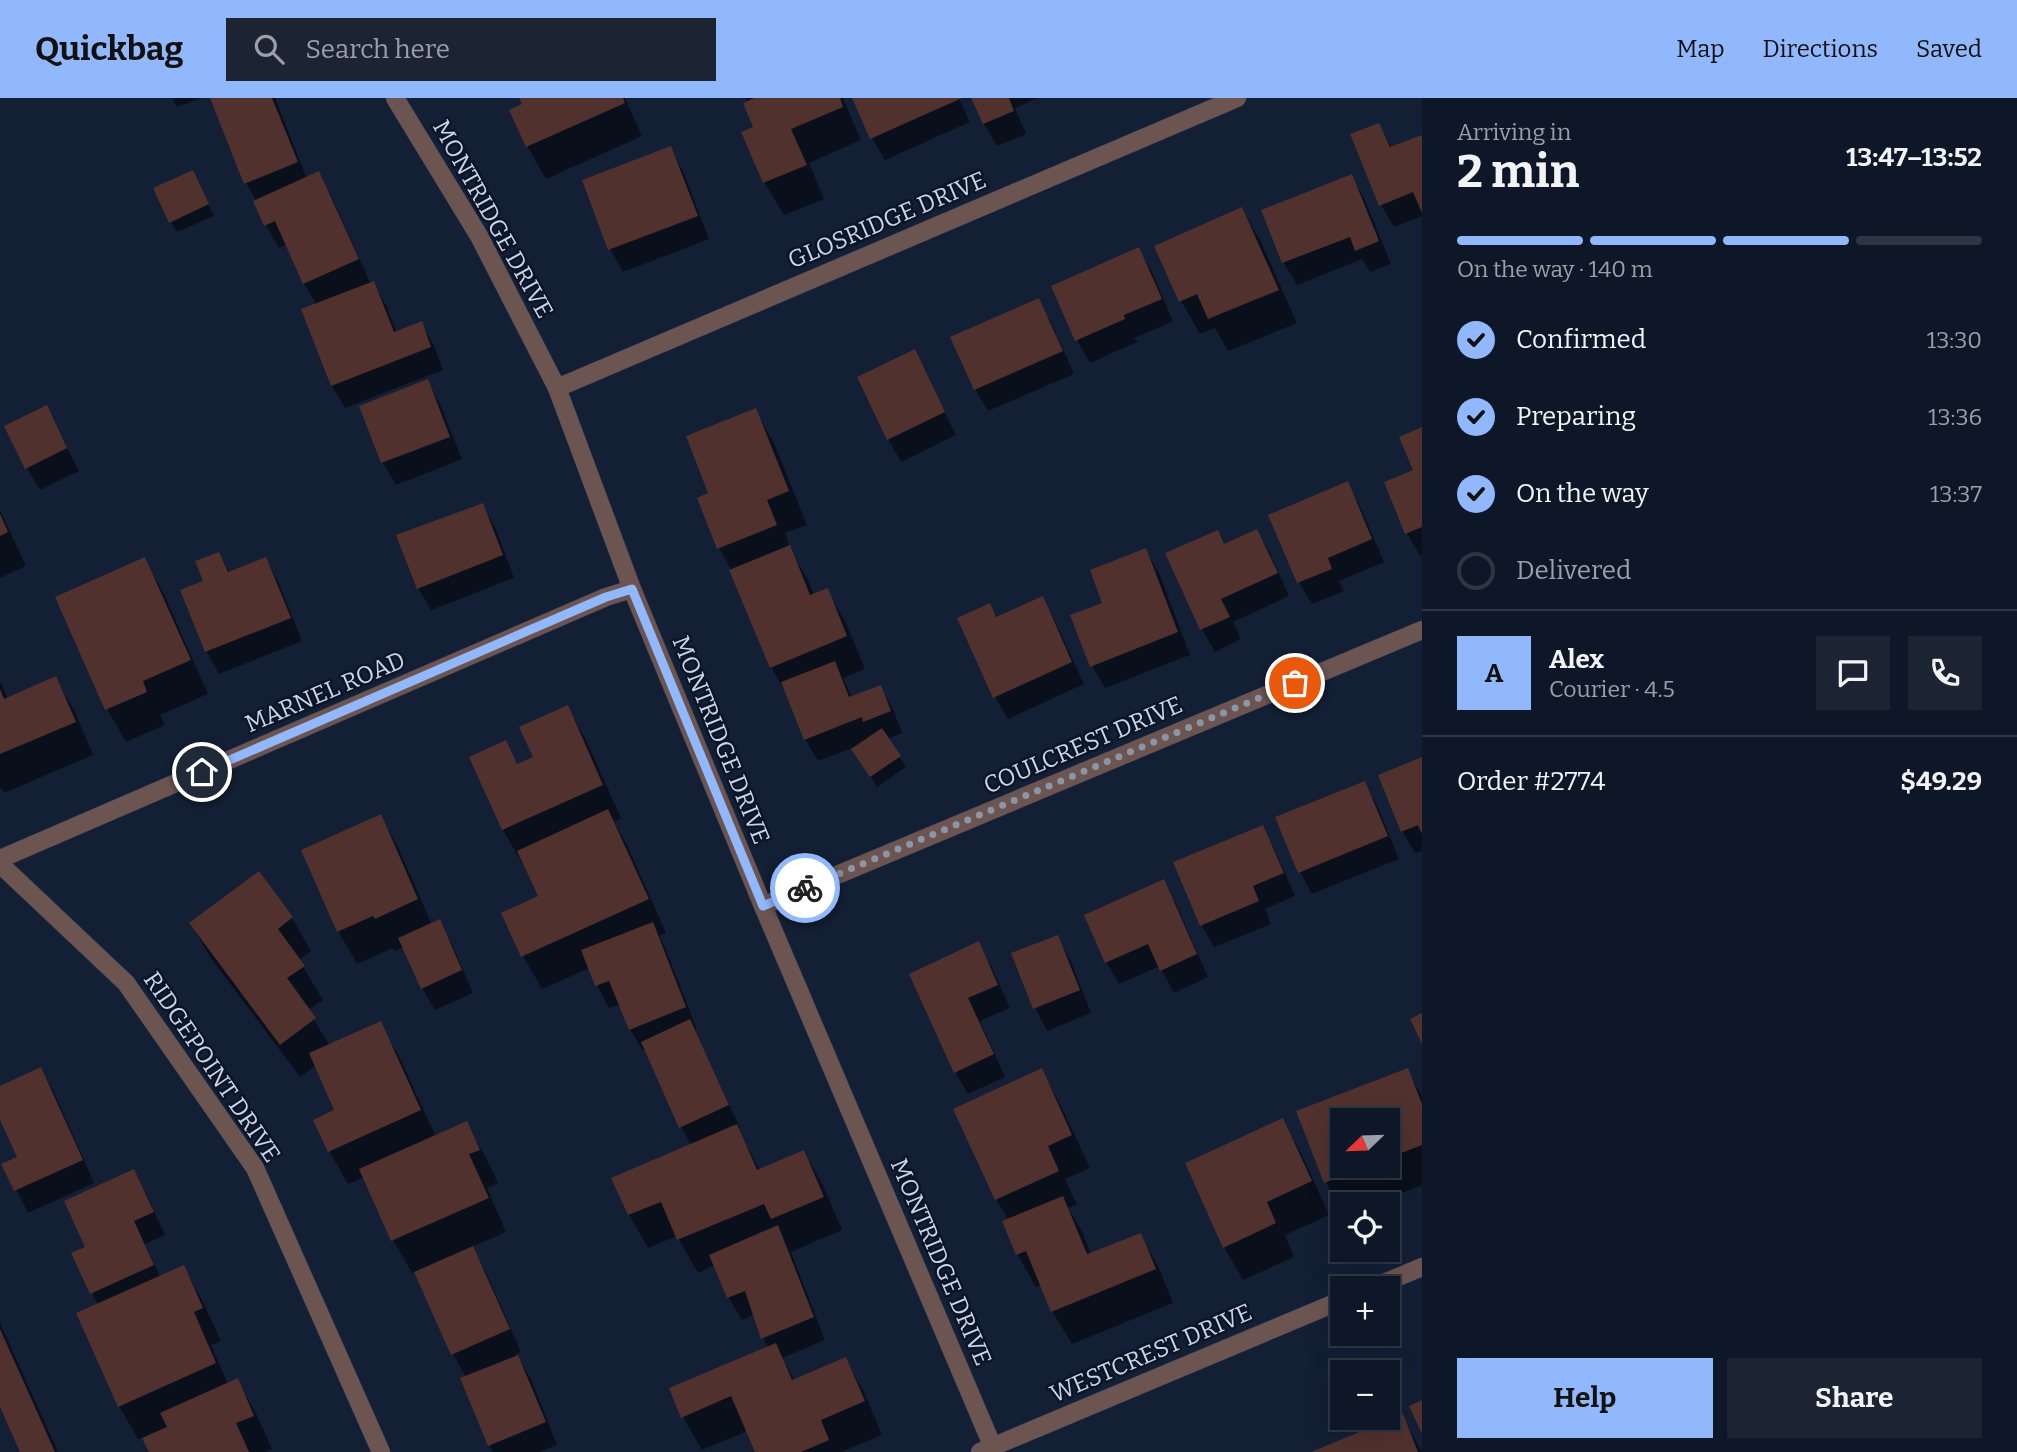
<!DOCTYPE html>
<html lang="en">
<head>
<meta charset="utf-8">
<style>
	:root { --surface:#0e1727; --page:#1c2433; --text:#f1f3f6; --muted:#9b9fa7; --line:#2e3644; --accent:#91b8fd }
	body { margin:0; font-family:Bitter,serif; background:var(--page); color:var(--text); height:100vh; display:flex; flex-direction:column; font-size:26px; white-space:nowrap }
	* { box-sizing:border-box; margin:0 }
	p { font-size:23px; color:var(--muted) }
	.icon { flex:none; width:38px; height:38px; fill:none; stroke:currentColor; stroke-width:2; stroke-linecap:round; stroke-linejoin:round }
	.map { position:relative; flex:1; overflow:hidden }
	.panel { display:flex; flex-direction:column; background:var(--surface); width:595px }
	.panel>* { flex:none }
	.needle { width:46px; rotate:247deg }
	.tools { position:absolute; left:1330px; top:1010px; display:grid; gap:14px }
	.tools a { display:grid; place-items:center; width:70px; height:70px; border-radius:0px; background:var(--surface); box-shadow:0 7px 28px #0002,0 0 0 2px var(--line); font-size:35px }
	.pin { position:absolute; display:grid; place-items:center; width:60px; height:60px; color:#fff; margin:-30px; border:4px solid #fff; border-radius:50%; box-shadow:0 2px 7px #0007 }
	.courier { position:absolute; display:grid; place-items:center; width:70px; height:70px; margin:-35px; border:5px solid #91b8fd; border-radius:50%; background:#fff; color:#222; box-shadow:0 2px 9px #0007 }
	.summary em { font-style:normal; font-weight:700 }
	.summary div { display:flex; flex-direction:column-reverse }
	.summary { display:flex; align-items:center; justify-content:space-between; height:119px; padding:0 35px }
	h1 { font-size:46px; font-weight:700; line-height:52px }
	.bar { display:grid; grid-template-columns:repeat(4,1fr); gap:10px 7px; align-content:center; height:84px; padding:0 35px }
	.bar i { height:9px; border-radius:5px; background:var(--line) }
	.bar .current { background:var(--accent) }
	.bar p { grid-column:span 4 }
	.line { display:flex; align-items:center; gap:18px; padding:0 35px; border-top:2px solid var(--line) }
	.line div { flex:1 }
	.round { display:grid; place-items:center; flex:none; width:74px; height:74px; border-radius:0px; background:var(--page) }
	ol { padding:0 35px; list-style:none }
	li { display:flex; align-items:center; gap:21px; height:77px }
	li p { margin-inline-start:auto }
	li .icon { padding:7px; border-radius:50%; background:var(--accent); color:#111; stroke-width:4 }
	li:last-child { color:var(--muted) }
	li i { width:38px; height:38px; border:4px solid var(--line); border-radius:50% }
	.action { display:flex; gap:14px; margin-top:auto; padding:14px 35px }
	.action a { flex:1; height:80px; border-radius:0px; background:var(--accent); color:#111; font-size:28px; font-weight:700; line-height:80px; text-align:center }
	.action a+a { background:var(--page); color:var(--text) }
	header { display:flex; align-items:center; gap:42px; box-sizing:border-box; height:98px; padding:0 35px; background:var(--accent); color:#111 }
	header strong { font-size:33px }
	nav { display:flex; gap:38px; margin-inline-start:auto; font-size:24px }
	.search { width:490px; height:63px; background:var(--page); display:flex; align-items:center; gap:18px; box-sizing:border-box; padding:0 24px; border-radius:0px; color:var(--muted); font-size:26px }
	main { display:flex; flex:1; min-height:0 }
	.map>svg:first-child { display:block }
	.shadow { fill:#0007; fill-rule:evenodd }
	.building { fill:#50312d }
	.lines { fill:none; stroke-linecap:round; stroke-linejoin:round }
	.minor-casing { stroke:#313c50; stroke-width:19 }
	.minor { stroke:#6c5451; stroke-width:18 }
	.done { stroke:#8c95a6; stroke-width:7; stroke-dasharray:0 12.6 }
	.route { stroke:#91b8fd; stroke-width:9 }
	.labels { text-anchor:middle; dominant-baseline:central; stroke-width:5; stroke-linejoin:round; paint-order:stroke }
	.street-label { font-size:24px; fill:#cdd5e4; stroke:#0a152a }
</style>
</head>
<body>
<header>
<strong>Quickbag</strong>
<div class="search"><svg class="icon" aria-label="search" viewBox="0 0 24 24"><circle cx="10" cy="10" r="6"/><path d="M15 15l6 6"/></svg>Search here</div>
<nav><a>Map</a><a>Directions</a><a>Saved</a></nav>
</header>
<main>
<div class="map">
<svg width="1422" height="1354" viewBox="0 0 1422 1354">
	<rect width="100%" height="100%" fill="#131f34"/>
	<g class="shadow">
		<path d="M 172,0 L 201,0 L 177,9 Z"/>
		<path d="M 212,0 L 275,0 L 307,81 L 318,75 L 331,98 L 371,186 L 373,185 L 386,207 L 397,235 L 421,225 L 434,247 L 443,272 L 345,310 L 332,288 L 303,212 L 317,207 L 304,186 L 287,146 L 279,150 L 266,127 L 256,103 L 246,85 Z"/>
		<path d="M 521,0 L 625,0 L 642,38 L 546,81 L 527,48 L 524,7 Z"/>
		<path d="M 746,0 L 843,0 L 861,42 L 809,65 L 824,101 L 784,117 L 764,84 L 755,30 Z"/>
		<path d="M 854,0 L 959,0 L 970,24 L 885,62 L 872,40 Z"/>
		<path d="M 973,0 L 1038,0 L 1015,10 L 1026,36 L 997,48 L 984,26 Z"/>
		<path d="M 1379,27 L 1392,50 L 1422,39 L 1422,118 L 1394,129 L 1381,107 Z"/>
		<path d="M 670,50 L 683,73 L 709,141 L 623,174 L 610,151 Z"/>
		<path d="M 1351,78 L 1364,100 L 1391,166 L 1370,174 L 1362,161 L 1297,187 L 1284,165 L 1263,113 Z"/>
		<path d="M 198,85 L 214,118 L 177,134 L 171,124 Z"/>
		<path d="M 1242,111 L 1261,144 L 1297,225 L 1228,253 L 1215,230 L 1200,236 L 1181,203 L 1157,149 Z"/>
		<path d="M 1139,152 L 1152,174 L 1173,223 L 1135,240 L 1137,244 L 1090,265 L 1077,242 L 1054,189 Z"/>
		<path d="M 1038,202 L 1051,224 L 1074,276 L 988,313 L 975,291 Z"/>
		<path d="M 914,253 L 956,337 L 901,364 L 888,341 L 859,280 Z"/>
		<path d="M 427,284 L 440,306 L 462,361 L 396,387 L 383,365 L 361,309 Z"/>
		<path d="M 46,310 L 79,373 L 40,392 L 27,370 Z"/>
		<path d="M 755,312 L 774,345 L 807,427 L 785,435 L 792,455 L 808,482 L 814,497 L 827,492 L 846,525 L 865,571 L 843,580 L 852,600 L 880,589 L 893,611 L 902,635 L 888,641 L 906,669 L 877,689 L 852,650 L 818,663 L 805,641 L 789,600 L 771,569 L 732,473 L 719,450 L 711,396 Z"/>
		<path d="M 1422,331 L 1422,457 L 1420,458 L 1407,435 L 1386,385 L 1415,373 L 1401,340 Z"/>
		<path d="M 1347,386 L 1360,408 L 1384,464 L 1339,483 L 1344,493 L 1312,506 L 1299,484 Z"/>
		<path d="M 482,407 L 495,429 L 514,480 L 431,512 L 418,490 Z"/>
		<path d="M 0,412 L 26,468 L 0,480 Z"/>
		<path d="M 1257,433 L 1270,455 L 1289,498 L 1233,524 L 1241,541 L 1215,554 L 1202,531 L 1168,456 L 1225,448 Z"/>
		<path d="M 1146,453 L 1159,475 L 1190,557 L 1105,590 L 1092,568 L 1104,506 Z"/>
		<path d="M 219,456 L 230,475 L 265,461 L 278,483 L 302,543 L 219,576 L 207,554 L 182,493 L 205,484 Z"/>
		<path d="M 144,461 L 163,494 L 208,596 L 160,617 L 165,627 L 126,644 L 107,611 Z"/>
		<path d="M 1042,500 L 1055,523 L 1084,586 L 1008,621 L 995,599 L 989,507 L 997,521 Z"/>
		<path d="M 56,581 L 75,614 L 93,657 L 4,695 L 0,689 L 0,583 L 8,601 Z"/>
		<path d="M 567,609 L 586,642 L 621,720 L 614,724 L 627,747 L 666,835 L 659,838 L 665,849 L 697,932 L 695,933 L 740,1030 L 738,1031 L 760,1073 L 804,1054 L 823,1087 L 842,1132 L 791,1154 L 825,1242 L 782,1260 L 795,1283 L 845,1261 L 864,1294 L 882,1337 L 841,1354 L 756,1354 L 747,1333 L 702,1352 L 683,1319 L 769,1250 L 763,1240 L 755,1216 L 742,1222 L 729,1200 L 715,1167 L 698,1175 L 677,1138 L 648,1150 L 629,1117 L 613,1081 L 692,1048 L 681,1029 L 646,952 L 643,953 L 630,931 L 620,906 L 609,910 L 597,887 L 590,870 L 542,891 L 523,858 L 540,799 L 524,764 L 522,765 L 503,732 L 471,660 L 505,645 L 518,667 L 535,659 Z"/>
		<path d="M 1422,661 L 1422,753 L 1415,755 L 1402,733 L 1380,678 Z"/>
		<path d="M 1364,685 L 1377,707 L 1399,761 L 1312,796 L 1300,774 Z"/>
		<path d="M 380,718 L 399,751 L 432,827 L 439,823 L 452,846 L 473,895 L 435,912 L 422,890 L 404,849 L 395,853 L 393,850 L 357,866 L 338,833 Z"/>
		<path d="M 1262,729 L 1275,752 L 1295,798 L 1265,811 L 1271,826 L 1214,849 L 1201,827 Z"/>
		<path d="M 1163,784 L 1176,806 L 1208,879 L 1174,895 L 1160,868 L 1119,886 L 1106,864 Z"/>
		<path d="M 292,820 L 311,853 L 299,862 L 323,902 L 308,912 L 330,948 L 380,925 L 399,958 L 436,1039 L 466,1025 L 485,1058 L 498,1085 L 487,1090 L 506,1134 L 472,1149 L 485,1172 L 521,1254 L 516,1256 L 531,1281 L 557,1347 L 539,1354 L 493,1354 L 489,1347 L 466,1279 L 453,1256 L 416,1174 L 412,1175 L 393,1142 L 365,1079 L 348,1086 L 329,1053 L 337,1013 L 316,967 L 300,979 L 210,859 L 191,826 Z"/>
		<path d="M 1057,839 L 1070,861 L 1091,915 L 1047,933 L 1035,910 Z"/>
		<path d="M 978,846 L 991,868 L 1010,910 L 980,923 L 1005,979 L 968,996 L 955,974 L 911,876 Z"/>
		<path d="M 41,971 L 54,994 L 94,1085 L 28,1115 L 4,1067 L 19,1060 L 0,1018 L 0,990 Z"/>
		<path d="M 1407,972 L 1422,998 L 1422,1087 L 1374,1106 L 1342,1106 L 1342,1113 L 1326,1084 L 1298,1014 ZM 1342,1022 L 1388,1022 L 1388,1068 L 1342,1068 Z"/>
		<path d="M 1041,973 L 1060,1006 L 1090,1070 L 1065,1081 L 1077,1107 L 1068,1110 L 1082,1133 L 1091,1157 L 1140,1137 L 1159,1170 L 1173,1205 L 1072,1246 L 1052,1213 L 1042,1187 L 1036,1189 L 1017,1156 L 1009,1123 L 996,1101 L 956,1012 Z"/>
		<path d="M 1282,1022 L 1301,1055 L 1329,1117 L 1285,1137 L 1294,1159 L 1243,1182 L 1224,1149 Z"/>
		<path d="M 134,1073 L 146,1095 L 165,1137 L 145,1146 L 160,1179 L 183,1169 L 202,1202 L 221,1243 L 211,1247 L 228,1286 L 237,1282 L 256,1315 L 272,1351 L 265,1354 L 151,1354 L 144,1339 L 138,1341 L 119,1308 L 98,1207 L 92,1195 L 88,1149 Z"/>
		<path d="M 0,1225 L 58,1354 L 22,1354 L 0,1305 Z"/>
		<path d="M 1402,1318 L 1422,1354 L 1316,1354 Z"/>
	</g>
	<g class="building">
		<path d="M 210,0 L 272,0 L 298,64 L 244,86 Z"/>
		<path d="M 519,0 L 623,0 L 625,5 L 526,49 L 509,12 L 522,6 Z"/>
		<path d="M 754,0 L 840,0 L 843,9 L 791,31 L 807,67 L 763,85 L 741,34 L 753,29 L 743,5 Z"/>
		<path d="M 852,0 L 962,0 L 870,41 Z"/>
		<path d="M 971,0 L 1009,0 L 1014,13 L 983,26 Z"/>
		<path d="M 1379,25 L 1390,49 L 1422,37 L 1422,115 L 1413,94 L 1379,108 L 1350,36 Z"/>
		<path d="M 671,48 L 698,118 L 608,152 L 582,82 Z"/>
		<path d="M 193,72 L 209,106 L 169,125 L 153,90 Z"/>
		<path d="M 319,73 L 359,161 L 303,186 L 275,123 L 264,128 L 253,103 Z"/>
		<path d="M 1352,76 L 1379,143 L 1355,153 L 1350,139 L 1282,165 L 1261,112 Z"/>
		<path d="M 1242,109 L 1279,192 L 1208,221 L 1197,196 L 1179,204 L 1154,148 Z"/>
		<path d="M 1139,149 L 1162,201 L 1124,217 L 1125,221 L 1075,243 L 1051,188 Z"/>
		<path d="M 374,183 L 394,234 L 422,223 L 431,249 L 331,288 L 301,211 Z"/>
		<path d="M 1039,200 L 1063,253 L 974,292 L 950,239 Z"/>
		<path d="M 915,251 L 945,314 L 887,342 L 857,279 Z"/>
		<path d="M 428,281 L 450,339 L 381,365 L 359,308 Z"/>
		<path d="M 47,307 L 67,350 L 25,371 L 4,328 Z"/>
		<path d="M 756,310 L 789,393 L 767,402 L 777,427 L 717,451 L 697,400 L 708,395 L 686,338 Z"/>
		<path d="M 1422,329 L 1422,429 L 1405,436 L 1384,384 L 1413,372 L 1399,339 Z"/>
		<path d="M 1348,383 L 1372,441 L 1328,460 L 1332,471 L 1297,485 L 1268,417 Z"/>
		<path d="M 483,405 L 503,457 L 417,491 L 396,437 Z"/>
		<path d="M 0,416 L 8,434 L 0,438 Z"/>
		<path d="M 1257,431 L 1278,475 L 1221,501 L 1230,519 L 1200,532 L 1165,455 L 1218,432 L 1224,446 Z"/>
		<path d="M 790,447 L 810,497 L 828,490 L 847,538 L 770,570 L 729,472 Z"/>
		<path d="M 1146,450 L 1178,534 L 1090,569 L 1070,517 L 1102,505 L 1090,472 Z"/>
		<path d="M 219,454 L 228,474 L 266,459 L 291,520 L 205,554 L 180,492 L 203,483 L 195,463 Z"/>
		<path d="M 145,459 L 191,562 L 143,583 L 147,594 L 105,612 L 55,499 Z"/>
		<path d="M 1043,498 L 1072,564 L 993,600 L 957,520 L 990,505 L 996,519 Z"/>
		<path d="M 835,563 L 849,599 L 881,587 L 891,613 L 863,624 L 862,619 L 804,642 L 781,584 Z"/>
		<path d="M 56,578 L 76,624 L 0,656 L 0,591 L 4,601 Z"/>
		<path d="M 568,607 L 603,687 L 502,732 L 469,659 L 506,642 L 517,666 L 533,659 L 519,629 Z"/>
		<path d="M 882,630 L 901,658 L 870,679 L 851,651 Z"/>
		<path d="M 1422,659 L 1422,736 L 1418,727 L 1401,734 L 1378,677 Z"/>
		<path d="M 1365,683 L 1388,738 L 1298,775 L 1275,719 Z"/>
		<path d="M 608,711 L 649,801 L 521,859 L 501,815 L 538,798 L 517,753 Z"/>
		<path d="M 381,716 L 418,801 L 375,821 L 373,818 L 337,834 L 301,752 Z"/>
		<path d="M 1263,727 L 1284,775 L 1253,788 L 1259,803 L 1200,828 L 1173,764 Z"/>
		<path d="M 259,773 L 293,819 L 278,831 L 305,868 L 287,880 L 316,920 L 280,947 L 189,825 Z"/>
		<path d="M 1164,781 L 1197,856 L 1160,873 L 1148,846 L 1105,865 L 1084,817 Z"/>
		<path d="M 440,821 L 462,872 L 421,891 L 398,840 Z"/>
		<path d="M 653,824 L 686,909 L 629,932 L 609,883 L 595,888 L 581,852 Z"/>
		<path d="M 1058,837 L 1080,892 L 1033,911 L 1011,855 Z"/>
		<path d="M 979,843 L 998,887 L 968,900 L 994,956 L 954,975 L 909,876 Z"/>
		<path d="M 1422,915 L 1422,946 L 1410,921 Z"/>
		<path d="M 690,921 L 729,1007 L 679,1030 L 641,944 Z"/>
		<path d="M 381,923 L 421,1012 L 328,1054 L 313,1022 L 334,1012 L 309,955 Z"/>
		<path d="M 41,969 L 83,1062 L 14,1093 L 1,1066 L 17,1059 L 0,1022 L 0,988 Z"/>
		<path d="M 1042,970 L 1072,1037 L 1048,1048 L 1059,1073 L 995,1102 L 953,1011 Z"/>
		<path d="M 1408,970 L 1422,1006 L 1422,1047 L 1388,1060 L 1388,1022 L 1342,1022 L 1342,1068 L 1369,1068 L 1324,1085 L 1296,1013 Z"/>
		<path d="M 1283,1020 L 1312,1083 L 1267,1104 L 1276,1125 L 1223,1150 L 1185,1065 Z"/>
		<path d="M 467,1023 L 480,1052 L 469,1056 L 489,1100 L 391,1143 L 359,1071 Z"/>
		<path d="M 737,1026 L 757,1072 L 804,1052 L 824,1099 L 771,1121 L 764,1106 L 677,1142 L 661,1104 L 628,1117 L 611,1080 Z"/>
		<path d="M 134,1071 L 154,1114 L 134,1123 L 154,1167 L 90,1196 L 71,1155 L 85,1149 L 64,1103 Z"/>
		<path d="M 1063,1098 L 1087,1156 L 1141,1135 L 1156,1171 L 1051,1214 L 1026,1153 L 1016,1157 L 1002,1123 Z"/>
		<path d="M 778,1127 L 814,1219 L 761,1241 L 745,1193 L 727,1200 L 709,1157 Z"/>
		<path d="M 473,1148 L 510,1231 L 451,1257 L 414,1174 Z"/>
		<path d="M 184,1167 L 203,1210 L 194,1214 L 216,1265 L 118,1309 L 76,1215 Z"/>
		<path d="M 0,1231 L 55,1354 L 20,1354 L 0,1309 Z"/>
		<path d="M 776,1245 L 792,1282 L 846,1259 L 865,1303 L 821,1322 L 829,1342 L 801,1354 L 755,1354 L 731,1298 L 681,1320 L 669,1290 Z"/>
		<path d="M 518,1257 L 546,1324 L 488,1348 L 460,1280 Z"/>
		<path d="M 238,1280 L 254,1318 L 236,1325 L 249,1354 L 149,1354 L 142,1340 L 167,1329 L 160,1315 Z"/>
		<path d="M 1422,1302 L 1422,1336 L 1409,1308 Z"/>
		<path d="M 1403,1316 L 1418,1354 L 1311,1354 Z"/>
	</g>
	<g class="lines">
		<defs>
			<g id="minor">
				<path d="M 395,0 L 479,138 L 557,290 L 632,491 L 763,808 L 995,1354"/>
				<path d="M 557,290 L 1237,0"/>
				<path d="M 0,761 L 606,499 L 632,491"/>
				<path d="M 0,766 L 126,885 L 255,1070 L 381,1354"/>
				<path d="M 763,808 L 1422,532"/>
				<path d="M 1372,1190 L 1422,1169"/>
				<path d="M 980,1354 L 1342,1202"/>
			</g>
		</defs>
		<use href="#minor" class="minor-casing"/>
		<use href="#minor" class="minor"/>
	</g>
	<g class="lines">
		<path class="done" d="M 805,790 L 1295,585"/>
		<path class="route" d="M 202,674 L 606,499 L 632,491 L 763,808 L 805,790"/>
	</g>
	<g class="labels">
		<g class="street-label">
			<text transform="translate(493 121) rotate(61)">MONTRIDGE DRIVE</text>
			<text transform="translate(887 122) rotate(-23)">GLOSRIDGE DRIVE</text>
			<text transform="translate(325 594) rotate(-23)">MARNEL ROAD</text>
			<text transform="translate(721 642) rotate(68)">MONTRIDGE DRIVE</text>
			<text transform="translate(1083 647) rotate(-23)">COULCREST DRIVE</text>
			<text transform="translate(212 969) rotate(56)">RIDGEPOINT DRIVE</text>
			<text transform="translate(941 1164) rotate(67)">MONTRIDGE DRIVE</text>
			<text transform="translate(1151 1255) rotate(-23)">WESTCREST DRIVE</text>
		</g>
	</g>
</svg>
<div class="tools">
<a><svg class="needle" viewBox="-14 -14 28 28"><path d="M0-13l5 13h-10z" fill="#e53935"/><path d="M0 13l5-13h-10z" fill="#9b9fa7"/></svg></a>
<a><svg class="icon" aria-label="locate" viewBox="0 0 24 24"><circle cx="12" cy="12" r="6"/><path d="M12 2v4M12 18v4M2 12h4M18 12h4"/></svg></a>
<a>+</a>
<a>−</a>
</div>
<div class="pin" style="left:1295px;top:585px;background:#ea580c"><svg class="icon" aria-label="bag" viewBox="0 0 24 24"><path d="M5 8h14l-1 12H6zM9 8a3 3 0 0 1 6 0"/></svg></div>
<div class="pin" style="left:202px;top:674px;background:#1f2937"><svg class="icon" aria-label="home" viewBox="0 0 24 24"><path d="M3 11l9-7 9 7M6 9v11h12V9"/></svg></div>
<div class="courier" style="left:805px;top:790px"><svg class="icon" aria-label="bike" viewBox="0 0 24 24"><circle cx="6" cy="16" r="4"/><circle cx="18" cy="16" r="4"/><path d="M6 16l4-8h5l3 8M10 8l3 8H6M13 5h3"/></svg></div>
</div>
<section class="panel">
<div class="summary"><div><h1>2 min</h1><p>Arriving in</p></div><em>13:47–13:52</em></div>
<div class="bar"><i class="current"></i><i class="current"></i><i class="current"></i><i></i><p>On the way · 140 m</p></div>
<ol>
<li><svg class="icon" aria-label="check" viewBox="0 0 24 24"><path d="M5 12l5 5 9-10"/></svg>Confirmed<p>13:30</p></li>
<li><svg class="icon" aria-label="check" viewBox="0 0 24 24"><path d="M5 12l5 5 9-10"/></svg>Preparing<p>13:36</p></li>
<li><svg class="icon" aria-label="check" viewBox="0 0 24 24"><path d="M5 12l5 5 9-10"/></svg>On the way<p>13:37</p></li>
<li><i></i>Delivered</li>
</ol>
<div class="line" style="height:126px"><b class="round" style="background:var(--accent);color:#111">A</b><div><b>Alex</b><p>Courier · 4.5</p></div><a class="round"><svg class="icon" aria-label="chat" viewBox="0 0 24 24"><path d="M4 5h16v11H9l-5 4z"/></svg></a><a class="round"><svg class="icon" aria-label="phone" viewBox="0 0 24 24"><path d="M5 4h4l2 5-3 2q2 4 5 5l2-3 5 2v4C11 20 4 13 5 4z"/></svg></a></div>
<div class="line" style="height:91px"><div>Order #2774</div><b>$49.29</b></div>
<div class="action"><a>Help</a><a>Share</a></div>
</section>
</main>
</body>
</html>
